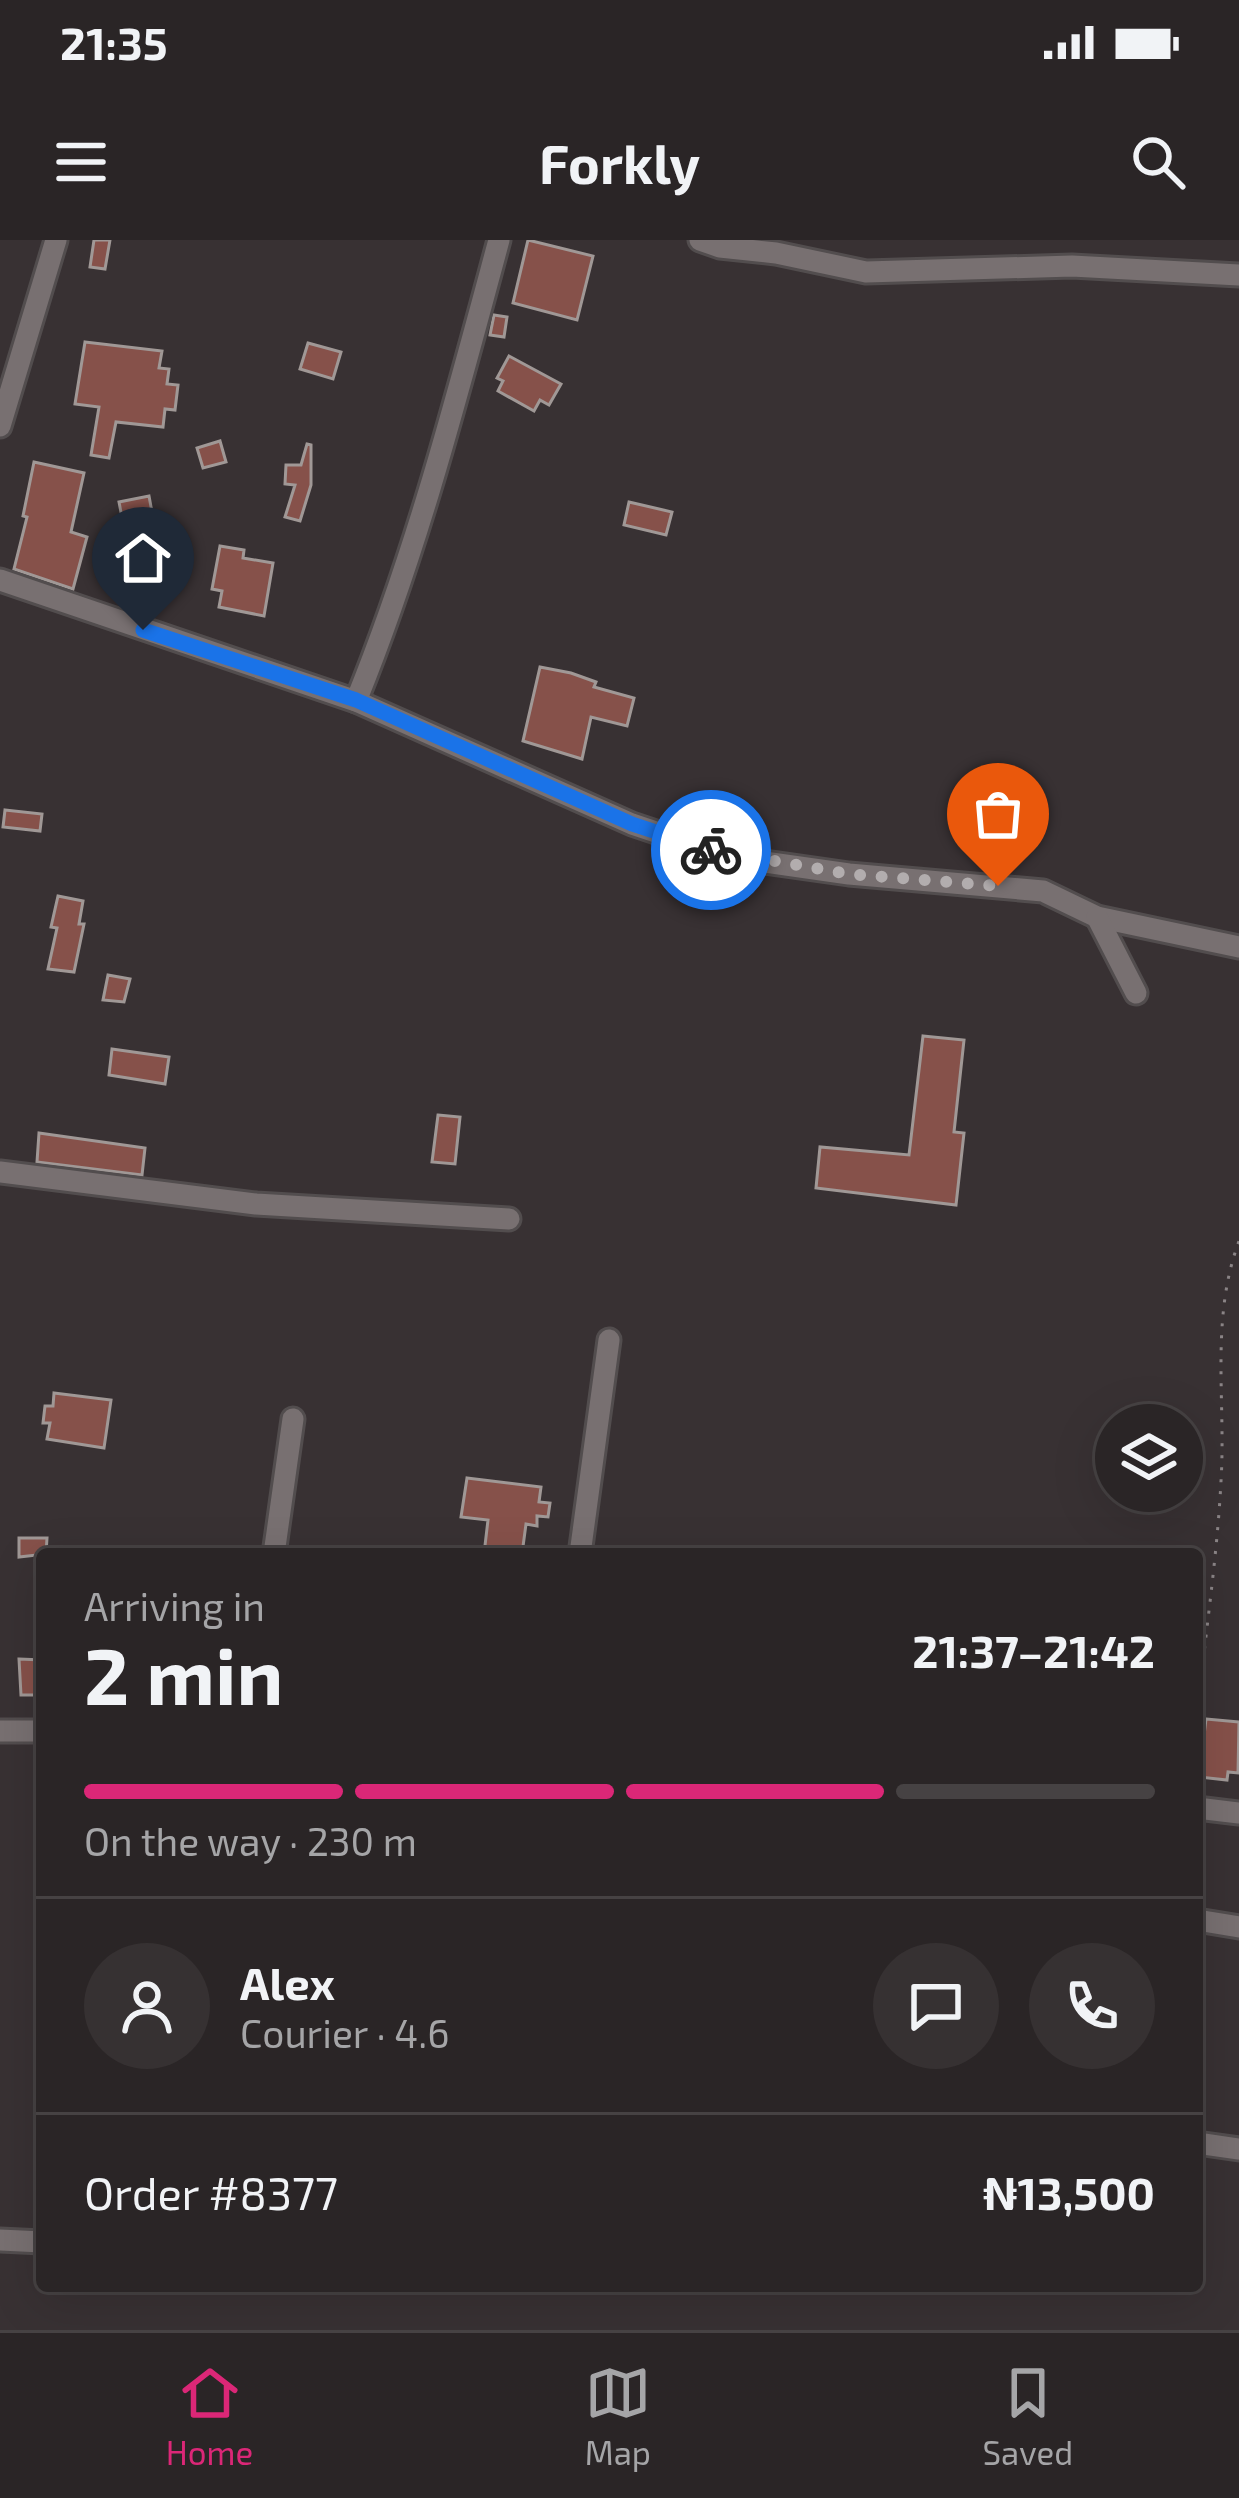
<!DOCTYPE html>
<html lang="en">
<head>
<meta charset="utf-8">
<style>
	:root { --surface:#2a2526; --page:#363132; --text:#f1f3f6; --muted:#a5a5a7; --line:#464243; --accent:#db2777 }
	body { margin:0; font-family:"Exo 2",sans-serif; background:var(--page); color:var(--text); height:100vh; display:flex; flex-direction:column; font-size:45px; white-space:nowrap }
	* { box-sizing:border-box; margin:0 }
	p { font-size:39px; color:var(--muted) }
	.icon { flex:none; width:66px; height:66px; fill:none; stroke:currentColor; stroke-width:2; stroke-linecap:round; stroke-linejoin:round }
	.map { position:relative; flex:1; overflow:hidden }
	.details { position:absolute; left:36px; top:1308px; width:1167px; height:744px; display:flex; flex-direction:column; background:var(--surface); border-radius:12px; box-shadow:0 12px 48px #0002,0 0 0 3px var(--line) }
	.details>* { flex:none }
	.fabs { position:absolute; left:1095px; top:1164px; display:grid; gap:24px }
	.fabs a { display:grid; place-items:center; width:108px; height:108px; border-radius:50%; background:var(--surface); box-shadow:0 12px 48px #0002,0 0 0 3px var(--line); font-size:60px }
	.pin { position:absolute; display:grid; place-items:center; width:102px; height:102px; color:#fff; margin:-123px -51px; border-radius:50% 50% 50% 0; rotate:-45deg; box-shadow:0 0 12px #0007 }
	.pin .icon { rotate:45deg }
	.courier { position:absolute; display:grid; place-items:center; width:120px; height:120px; margin:-60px; border:9px solid #1a73e8; border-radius:50%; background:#fff; color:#222; box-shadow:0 3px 15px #0007 }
	.overview em { font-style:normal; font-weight:700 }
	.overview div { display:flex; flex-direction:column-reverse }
	.overview { display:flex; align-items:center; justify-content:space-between; height:204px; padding:0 48px }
	h1 { font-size:78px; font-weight:700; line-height:90px }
	.bar { display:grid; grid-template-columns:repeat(4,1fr); gap:18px 12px; align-content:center; height:144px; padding:0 48px }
	.bar i { height:15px; border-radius:9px; background:var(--line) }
	.bar .selected { background:var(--accent) }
	.bar p { grid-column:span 4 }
	.line { display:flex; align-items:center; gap:30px; padding:0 48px; border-top:3px solid var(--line) }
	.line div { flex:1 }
	.round { display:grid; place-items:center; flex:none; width:126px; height:126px; border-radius:63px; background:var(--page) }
	.status { display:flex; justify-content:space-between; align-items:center; height:84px; padding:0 60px; background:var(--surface); direction:ltr }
	.status svg { height:33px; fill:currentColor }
	header { display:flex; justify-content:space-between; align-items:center; height:156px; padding:0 48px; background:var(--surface); font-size:54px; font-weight:700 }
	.dock { display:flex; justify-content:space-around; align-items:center; height:168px; border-top:3px solid var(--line); background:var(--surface); font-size:33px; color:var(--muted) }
	.dock a { display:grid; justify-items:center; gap:6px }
	.dock .selected { color:var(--accent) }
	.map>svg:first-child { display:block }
	.building { fill:#86514a; stroke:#a09896; stroke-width:3 }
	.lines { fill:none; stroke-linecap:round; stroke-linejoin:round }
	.minor-casing { stroke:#524d4e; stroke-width:27 }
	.path { stroke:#8a8486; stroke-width:3; stroke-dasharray:3 9; stroke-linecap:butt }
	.minor { stroke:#787071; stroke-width:21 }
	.done { stroke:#b2adae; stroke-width:12; stroke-dasharray:0 21.6 }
	.route { stroke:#1a73e8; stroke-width:15 }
</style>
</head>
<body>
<div class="status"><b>21:35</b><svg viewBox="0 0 49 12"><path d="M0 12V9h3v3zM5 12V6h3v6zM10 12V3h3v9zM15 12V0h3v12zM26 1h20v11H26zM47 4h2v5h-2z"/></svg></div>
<header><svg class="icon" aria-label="menu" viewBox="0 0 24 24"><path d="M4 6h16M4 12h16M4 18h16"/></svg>Forkly<svg class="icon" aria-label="search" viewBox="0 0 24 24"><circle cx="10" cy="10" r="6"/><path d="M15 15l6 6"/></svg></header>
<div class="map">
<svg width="1239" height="2090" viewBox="0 0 1239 2090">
	<rect width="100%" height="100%" fill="#383133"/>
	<g class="building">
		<path d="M 94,0 L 110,0 L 105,29 L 90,27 Z"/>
		<path d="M 528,0 L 593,16 L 577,80 L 513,63 Z"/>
		<path d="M 494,75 L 507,77 L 504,97 L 490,95 Z"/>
		<path d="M 85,102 L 162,111 L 159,128 L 169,129 L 167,144 L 178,145 L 175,170 L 165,169 L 163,187 L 116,182 L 109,218 L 91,215 L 99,167 L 75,164 Z"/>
		<path d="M 308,103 L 341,112 L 333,139 L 300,129 Z"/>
		<path d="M 509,116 L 561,144 L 549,165 L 540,160 L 534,171 L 498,151 L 503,141 L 497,138 Z"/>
		<path d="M 220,201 L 226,222 L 203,228 L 197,208 Z"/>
		<path d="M 307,204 L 311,205 L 311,245 L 300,281 L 285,277 L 295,245 L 285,244 L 286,225 L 301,225 Z"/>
		<path d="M 34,222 L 84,233 L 71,292 L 87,297 L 73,349 L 14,329 L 27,277 L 23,276 Z"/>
		<path d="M 149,256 L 154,283 L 124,288 L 119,262 Z"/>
		<path d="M 629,262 L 672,272 L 666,295 L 624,285 Z"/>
		<path d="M 220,306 L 244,310 L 243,318 L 273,323 L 264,376 L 219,367 L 222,351 L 212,349 Z"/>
		<path d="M 155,317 L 158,331 L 132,336 L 129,321 Z"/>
		<path d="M 540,427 L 571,433 L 596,442 L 594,447 L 634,458 L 627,486 L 591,477 L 582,519 L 523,501 Z"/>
		<path d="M 5,570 L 42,574 L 40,591 L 3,587 Z"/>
		<path d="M 58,656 L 83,661 L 79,684 L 84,684 L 74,732 L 48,729 L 57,688 L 51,687 Z"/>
		<path d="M 108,735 L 130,739 L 124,762 L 103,760 Z"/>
		<path d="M 923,796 L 964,800 L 954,892 L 964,893 L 956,965 L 816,948 L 820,907 L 909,915 Z"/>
		<path d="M 112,809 L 169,817 L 165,844 L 109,835 Z"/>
		<path d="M 438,875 L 460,877 L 455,924 L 432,922 Z"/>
		<path d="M 39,893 L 145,908 L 142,935 L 37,922 Z"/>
		<path d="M 54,1153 L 111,1160 L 104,1208 L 47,1199 L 50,1183 L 43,1183 L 45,1166 L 53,1166 Z"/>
		<path d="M 467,1238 L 541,1247 L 539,1262 L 550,1263 L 548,1277 L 537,1276 L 537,1286 L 526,1284 L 522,1314 L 484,1314 L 488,1280 L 461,1277 Z"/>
		<path d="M 19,1298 L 47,1298 L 46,1314 L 19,1317 Z"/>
		<path d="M 19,1419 L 42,1420 L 42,1455 L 21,1455 Z"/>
		<path d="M 1206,1479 L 1239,1482 L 1238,1533 L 1228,1532 L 1227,1540 L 1199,1537 Z"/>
	</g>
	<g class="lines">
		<defs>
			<g id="minor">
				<path d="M 700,0 L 720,7 L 776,13 L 866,32 L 1072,26 L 1239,35"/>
				<path d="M 0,186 L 56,0"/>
				<path d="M 0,340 L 356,461 L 632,584 L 730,617 L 849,634 L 1043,651 L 1097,677 L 1239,707"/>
				<path d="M 356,461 C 417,311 457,156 499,0"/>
				<path d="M 1097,677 L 1136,753"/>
				<path d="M 0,932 L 256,964 L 509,979"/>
				<path d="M 274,1314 L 293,1179"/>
				<path d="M 580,1314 L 609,1100"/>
				<path d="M 0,1491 L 42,1491"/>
				<path d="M 1197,1568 L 1239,1573"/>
				<path d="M 1197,1680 L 1239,1687"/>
				<path d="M 1197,1903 L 1239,1909"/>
				<path d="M 0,2000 L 42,2002"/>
			</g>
		</defs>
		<use href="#minor" class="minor-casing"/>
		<path class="path" d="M 1197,1481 C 1204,1401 1217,1321 1221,1241 C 1226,1160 1210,1079 1239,1001"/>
		<use href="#minor" class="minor"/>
	</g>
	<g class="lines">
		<path class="done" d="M 711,610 L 849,634 L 998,646"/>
		<path class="route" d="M 143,390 L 356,460 L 632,584 L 711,610"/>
	</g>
</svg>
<div class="fabs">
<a><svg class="icon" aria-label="layers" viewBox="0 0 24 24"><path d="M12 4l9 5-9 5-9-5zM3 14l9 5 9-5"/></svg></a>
</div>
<div class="pin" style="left:998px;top:646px;background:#ea580c"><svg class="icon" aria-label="bag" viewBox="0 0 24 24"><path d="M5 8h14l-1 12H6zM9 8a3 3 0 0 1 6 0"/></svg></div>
<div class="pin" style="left:143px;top:390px;background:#1f2937"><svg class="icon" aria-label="home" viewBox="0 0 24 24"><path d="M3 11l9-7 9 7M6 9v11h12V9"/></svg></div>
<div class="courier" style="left:711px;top:610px"><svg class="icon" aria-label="bike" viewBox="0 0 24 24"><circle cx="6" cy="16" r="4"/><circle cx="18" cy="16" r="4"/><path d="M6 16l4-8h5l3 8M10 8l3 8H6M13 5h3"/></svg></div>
<section class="details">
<div class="overview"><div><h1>2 min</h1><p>Arriving in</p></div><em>21:37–21:42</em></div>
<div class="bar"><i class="selected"></i><i class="selected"></i><i class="selected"></i><i></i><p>On the way · 230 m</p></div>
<div class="line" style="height:216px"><a class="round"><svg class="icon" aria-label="person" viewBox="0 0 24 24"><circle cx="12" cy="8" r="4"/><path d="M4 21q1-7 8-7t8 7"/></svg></a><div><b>Alex</b><p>Courier · 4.6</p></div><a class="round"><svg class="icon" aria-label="chat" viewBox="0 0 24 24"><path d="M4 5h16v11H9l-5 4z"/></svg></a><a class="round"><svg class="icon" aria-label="phone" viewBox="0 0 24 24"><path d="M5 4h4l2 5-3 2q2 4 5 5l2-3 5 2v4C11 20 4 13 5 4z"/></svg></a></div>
<div class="line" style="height:156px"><div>Order #8377</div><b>₦13,500</b></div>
</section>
</div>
<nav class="dock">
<a class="selected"><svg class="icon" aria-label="home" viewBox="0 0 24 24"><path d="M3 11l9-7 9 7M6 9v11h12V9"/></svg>Home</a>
<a><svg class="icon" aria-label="map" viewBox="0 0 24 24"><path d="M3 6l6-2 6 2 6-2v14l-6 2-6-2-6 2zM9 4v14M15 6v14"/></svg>Map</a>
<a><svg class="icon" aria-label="saved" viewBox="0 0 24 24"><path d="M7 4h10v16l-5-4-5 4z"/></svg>Saved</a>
</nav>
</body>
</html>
